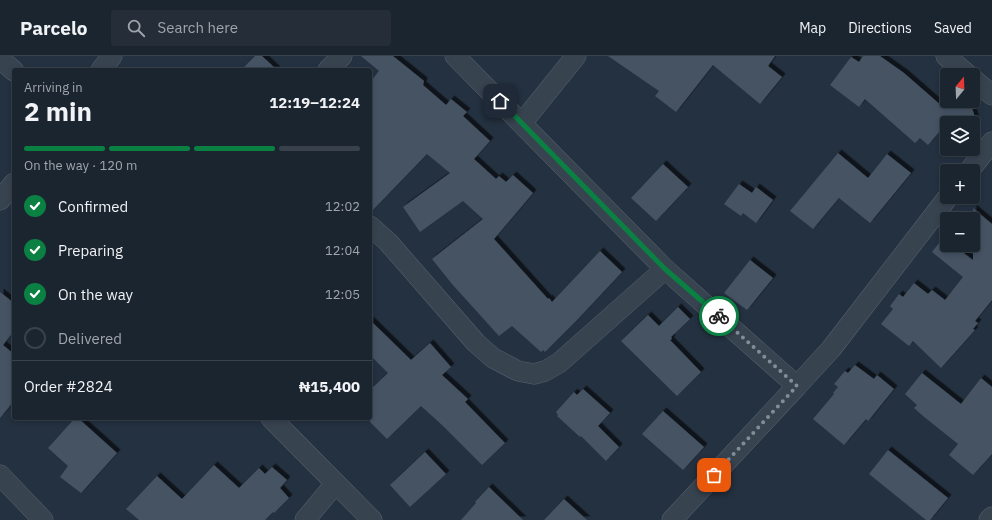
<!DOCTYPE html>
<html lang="en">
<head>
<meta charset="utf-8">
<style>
	:root { --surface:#1b2530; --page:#242d38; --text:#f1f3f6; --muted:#a0a5ab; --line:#39424c; --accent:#0b8043 }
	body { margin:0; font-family:"IBM Plex Sans",sans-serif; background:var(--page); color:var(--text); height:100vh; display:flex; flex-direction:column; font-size:15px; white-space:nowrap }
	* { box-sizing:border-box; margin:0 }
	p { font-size:13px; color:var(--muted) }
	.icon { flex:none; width:22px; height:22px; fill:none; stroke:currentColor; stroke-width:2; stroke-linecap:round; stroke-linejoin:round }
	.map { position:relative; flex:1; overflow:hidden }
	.side { position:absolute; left:12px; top:12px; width:360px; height:352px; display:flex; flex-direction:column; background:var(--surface); border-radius:4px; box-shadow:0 2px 6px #0003,0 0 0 1px var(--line) }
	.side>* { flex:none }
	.needle { width:26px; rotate:19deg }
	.buttons { position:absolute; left:940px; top:12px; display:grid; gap:8px }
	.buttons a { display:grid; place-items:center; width:40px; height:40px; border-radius:4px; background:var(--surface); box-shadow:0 2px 6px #0003,0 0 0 1px var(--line); font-size:20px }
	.pin { position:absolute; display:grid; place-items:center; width:34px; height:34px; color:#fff; margin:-17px; border-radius:8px; box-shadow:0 2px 6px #0006 }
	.courier { position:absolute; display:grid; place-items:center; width:40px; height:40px; margin:-20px; border:3px solid #0b8043; border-radius:50%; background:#fff; color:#222; box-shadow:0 1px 5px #0007 }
	.summary em { font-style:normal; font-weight:800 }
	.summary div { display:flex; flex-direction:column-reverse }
	.summary { display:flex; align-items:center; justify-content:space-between; height:68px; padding:0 12px }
	h1 { font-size:26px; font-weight:800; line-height:30px }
	.bar { display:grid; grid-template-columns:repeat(4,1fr); gap:6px 4px; align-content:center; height:48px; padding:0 12px }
	.bar i { height:5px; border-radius:3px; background:var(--line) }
	.bar .selected { background:var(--accent) }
	.bar p { grid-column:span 4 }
	.line { display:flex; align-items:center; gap:10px; padding:0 12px; border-top:1px solid var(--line) }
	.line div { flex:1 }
	ol { padding:0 12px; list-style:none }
	li { display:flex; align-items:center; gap:12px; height:44px }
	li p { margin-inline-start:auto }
	li .icon { padding:4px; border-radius:50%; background:var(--accent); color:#fff; stroke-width:4 }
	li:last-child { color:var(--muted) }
	li i { width:22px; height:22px; border:2px solid var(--line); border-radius:50% }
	header { display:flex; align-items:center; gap:24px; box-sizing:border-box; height:56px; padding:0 20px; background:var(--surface); border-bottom:1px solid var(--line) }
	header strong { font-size:19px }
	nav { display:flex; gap:22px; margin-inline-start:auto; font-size:14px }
	.search { width:280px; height:36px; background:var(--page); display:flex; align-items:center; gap:10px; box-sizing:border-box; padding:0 14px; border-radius:4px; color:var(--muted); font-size:15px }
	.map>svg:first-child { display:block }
	.building { fill:#455364; filter:url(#shadow) }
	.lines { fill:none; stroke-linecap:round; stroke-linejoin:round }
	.minor-casing { stroke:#56616e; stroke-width:21 }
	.minor { stroke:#384350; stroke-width:20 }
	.done { stroke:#828d9a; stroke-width:4; stroke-dasharray:0 7.2 }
	.route { stroke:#0b8043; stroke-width:5 }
</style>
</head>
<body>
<header>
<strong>Parcelo</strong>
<div class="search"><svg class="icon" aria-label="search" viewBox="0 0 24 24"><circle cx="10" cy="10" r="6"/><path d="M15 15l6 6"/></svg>Search here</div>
<nav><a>Map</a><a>Directions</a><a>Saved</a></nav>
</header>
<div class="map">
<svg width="992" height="464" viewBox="0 0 992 464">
	<defs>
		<filter id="shadow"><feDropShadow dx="3.5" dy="-3.5" stdDeviation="0" flood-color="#0009"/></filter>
	</defs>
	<rect width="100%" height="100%" fill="#243140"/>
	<g class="building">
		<path d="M 255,0 L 262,0 L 277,14 L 241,14 Z"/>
		<path d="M 361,0 L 393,0 L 424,25 L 423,29 L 446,49 L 451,43 L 467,56 L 463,60 L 490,85 L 474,103 L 496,123 L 499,120 L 506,126 L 513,119 L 533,137 L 494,183 L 548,243 L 549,242 L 552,246 L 600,195 L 622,216 L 577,264 L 545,296 L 543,294 L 541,296 L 512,270 L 499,280 L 452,228 L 432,203 L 483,163 L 463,145 L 420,176 L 403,151 L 450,117 L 427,98 L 370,157 L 370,26 L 379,15 Z"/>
		<path d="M 608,0 L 775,0 L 768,10 L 782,21 L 760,48 L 713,9 L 676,56 L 655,40 L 659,35 Z"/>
		<path d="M 863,0 L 880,0 L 904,17 L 943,51 L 963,45 L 970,45 L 976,65 L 968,67 L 947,67 L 928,89 L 920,82 L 915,87 L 865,43 L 859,51 L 830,29 L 851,1 L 859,6 Z"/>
		<path d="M 838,97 L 868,122 L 887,98 L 911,117 L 870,167 L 839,142 L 813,173 L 790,155 Z"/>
		<path d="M 663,108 L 688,131 L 656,165 L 631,142 Z"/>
		<path d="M 739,128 L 752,137 L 756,131 L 773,144 L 756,167 L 743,157 L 741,160 L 724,148 Z"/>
		<path d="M 973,152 L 992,168 L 992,244 L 975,265 L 978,267 L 973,273 L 975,274 L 941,312 L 913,285 L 909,290 L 881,268 L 893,253 L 890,250 L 899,238 L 903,241 L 914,227 L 928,238 L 932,234 L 945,244 L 963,221 L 932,196 L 943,182 L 947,185 L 947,189 L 953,189 L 973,204 Z"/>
		<path d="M 750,204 L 773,222 L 747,254 L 724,237 Z"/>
		<path d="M 0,236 L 14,247 L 14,275 L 3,289 L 14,298 L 14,345 L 0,362 Z"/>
		<path d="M 678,251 L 690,263 L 671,281 L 672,283 L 670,284 L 701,316 L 677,340 L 621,285 L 648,259 L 659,270 Z"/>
		<path d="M 370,264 L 411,304 L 430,287 L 451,311 L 442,319 L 468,343 L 465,346 L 505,387 L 482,409 L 442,369 L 421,350 L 387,383 L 370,366 L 370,334 L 388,317 L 370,299 Z"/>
		<path d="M 855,309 L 874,323 L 877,319 L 894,333 L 868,365 L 866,363 L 844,389 L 813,363 L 834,338 L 833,337 L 838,331 L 834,328 L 845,315 L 848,317 Z"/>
		<path d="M 922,317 L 961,348 L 981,322 L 992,331 L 992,398 L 973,419 L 949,399 L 958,388 L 923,360 L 914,352 L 917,349 L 905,338 Z"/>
		<path d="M 583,333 L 610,357 L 598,370 L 619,391 L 606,405 L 581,380 L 580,381 L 557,360 L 558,359 L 556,356 L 574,336 L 577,339 Z"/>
		<path d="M 663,355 L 704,391 L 683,414 L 642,378 Z"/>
		<path d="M 75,362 L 78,362 L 117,397 L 81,437 L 60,421 L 68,410 L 48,392 Z"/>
		<path d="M 888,394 L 948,442 L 930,464 L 926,464 L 869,418 Z"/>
		<path d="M 425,396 L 446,418 L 410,451 L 390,429 Z"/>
		<path d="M 214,409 L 239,432 L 259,412 L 265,418 L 272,411 L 287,424 L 280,432 L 289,442 L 274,457 L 273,456 L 265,464 L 139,464 L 126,453 L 157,420 L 182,443 Z"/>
		<path d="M 489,431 L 523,464 L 461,464 L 476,447 L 475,446 Z"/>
		<path d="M 564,443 L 587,464 L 544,464 Z"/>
	</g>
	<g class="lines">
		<defs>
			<g id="minor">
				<path d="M 455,0 L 665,213 L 797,330 L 831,293 L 948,141"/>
				<path d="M 946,0 L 968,19"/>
				<path d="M 0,3 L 14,15"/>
				<path d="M 101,14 L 112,0"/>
				<path d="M 328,14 L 342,0"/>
				<path d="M 973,23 L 992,39"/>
				<path d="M 522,67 L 576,0"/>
				<path d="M 969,115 L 992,86"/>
				<path d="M 0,144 L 14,127"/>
				<path d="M 370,170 L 388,186 L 476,287 L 493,302 L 518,315 L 534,318 L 545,315 L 559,307 L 665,213"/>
				<path d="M 271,362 L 372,464"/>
				<path d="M 0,419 L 43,464"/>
				<path d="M 305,464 L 335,428"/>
				<path d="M 672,464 L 797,330"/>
				<path d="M 989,464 L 992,461"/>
			</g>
		</defs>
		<use href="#minor" class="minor-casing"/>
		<use href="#minor" class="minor"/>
	</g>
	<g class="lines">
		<path class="done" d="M 714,419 L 797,330 L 719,260"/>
		<path class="route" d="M 500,45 L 665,213 L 719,260"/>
	</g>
</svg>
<div class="buttons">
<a><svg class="needle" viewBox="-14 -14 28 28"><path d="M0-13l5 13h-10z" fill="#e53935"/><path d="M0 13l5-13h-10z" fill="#a0a5ab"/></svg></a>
<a><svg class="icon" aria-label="layers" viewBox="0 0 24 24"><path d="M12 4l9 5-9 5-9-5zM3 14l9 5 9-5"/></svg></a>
<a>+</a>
<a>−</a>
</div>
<div class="pin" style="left:714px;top:419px;background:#ea580c"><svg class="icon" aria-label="bag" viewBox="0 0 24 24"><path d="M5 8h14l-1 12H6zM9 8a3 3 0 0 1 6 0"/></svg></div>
<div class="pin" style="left:500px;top:45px;background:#1f2937"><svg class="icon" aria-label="home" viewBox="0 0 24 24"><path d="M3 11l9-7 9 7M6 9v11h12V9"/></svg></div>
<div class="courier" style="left:719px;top:260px"><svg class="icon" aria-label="bike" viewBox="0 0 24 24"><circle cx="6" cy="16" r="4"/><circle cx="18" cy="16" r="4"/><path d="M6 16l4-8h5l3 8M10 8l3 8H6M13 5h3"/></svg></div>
<section class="side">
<div class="summary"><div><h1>2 min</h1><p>Arriving in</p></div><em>12:19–12:24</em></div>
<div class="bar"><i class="selected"></i><i class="selected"></i><i class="selected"></i><i></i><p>On the way · 120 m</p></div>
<ol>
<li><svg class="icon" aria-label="check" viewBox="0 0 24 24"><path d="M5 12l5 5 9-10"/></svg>Confirmed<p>12:02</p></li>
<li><svg class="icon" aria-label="check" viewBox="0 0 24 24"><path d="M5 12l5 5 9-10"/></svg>Preparing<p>12:04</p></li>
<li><svg class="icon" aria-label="check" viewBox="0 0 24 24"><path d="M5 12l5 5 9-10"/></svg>On the way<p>12:05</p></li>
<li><i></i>Delivered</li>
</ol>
<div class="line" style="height:52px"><div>Order #2824</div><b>₦15,400</b></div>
</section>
</div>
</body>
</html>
